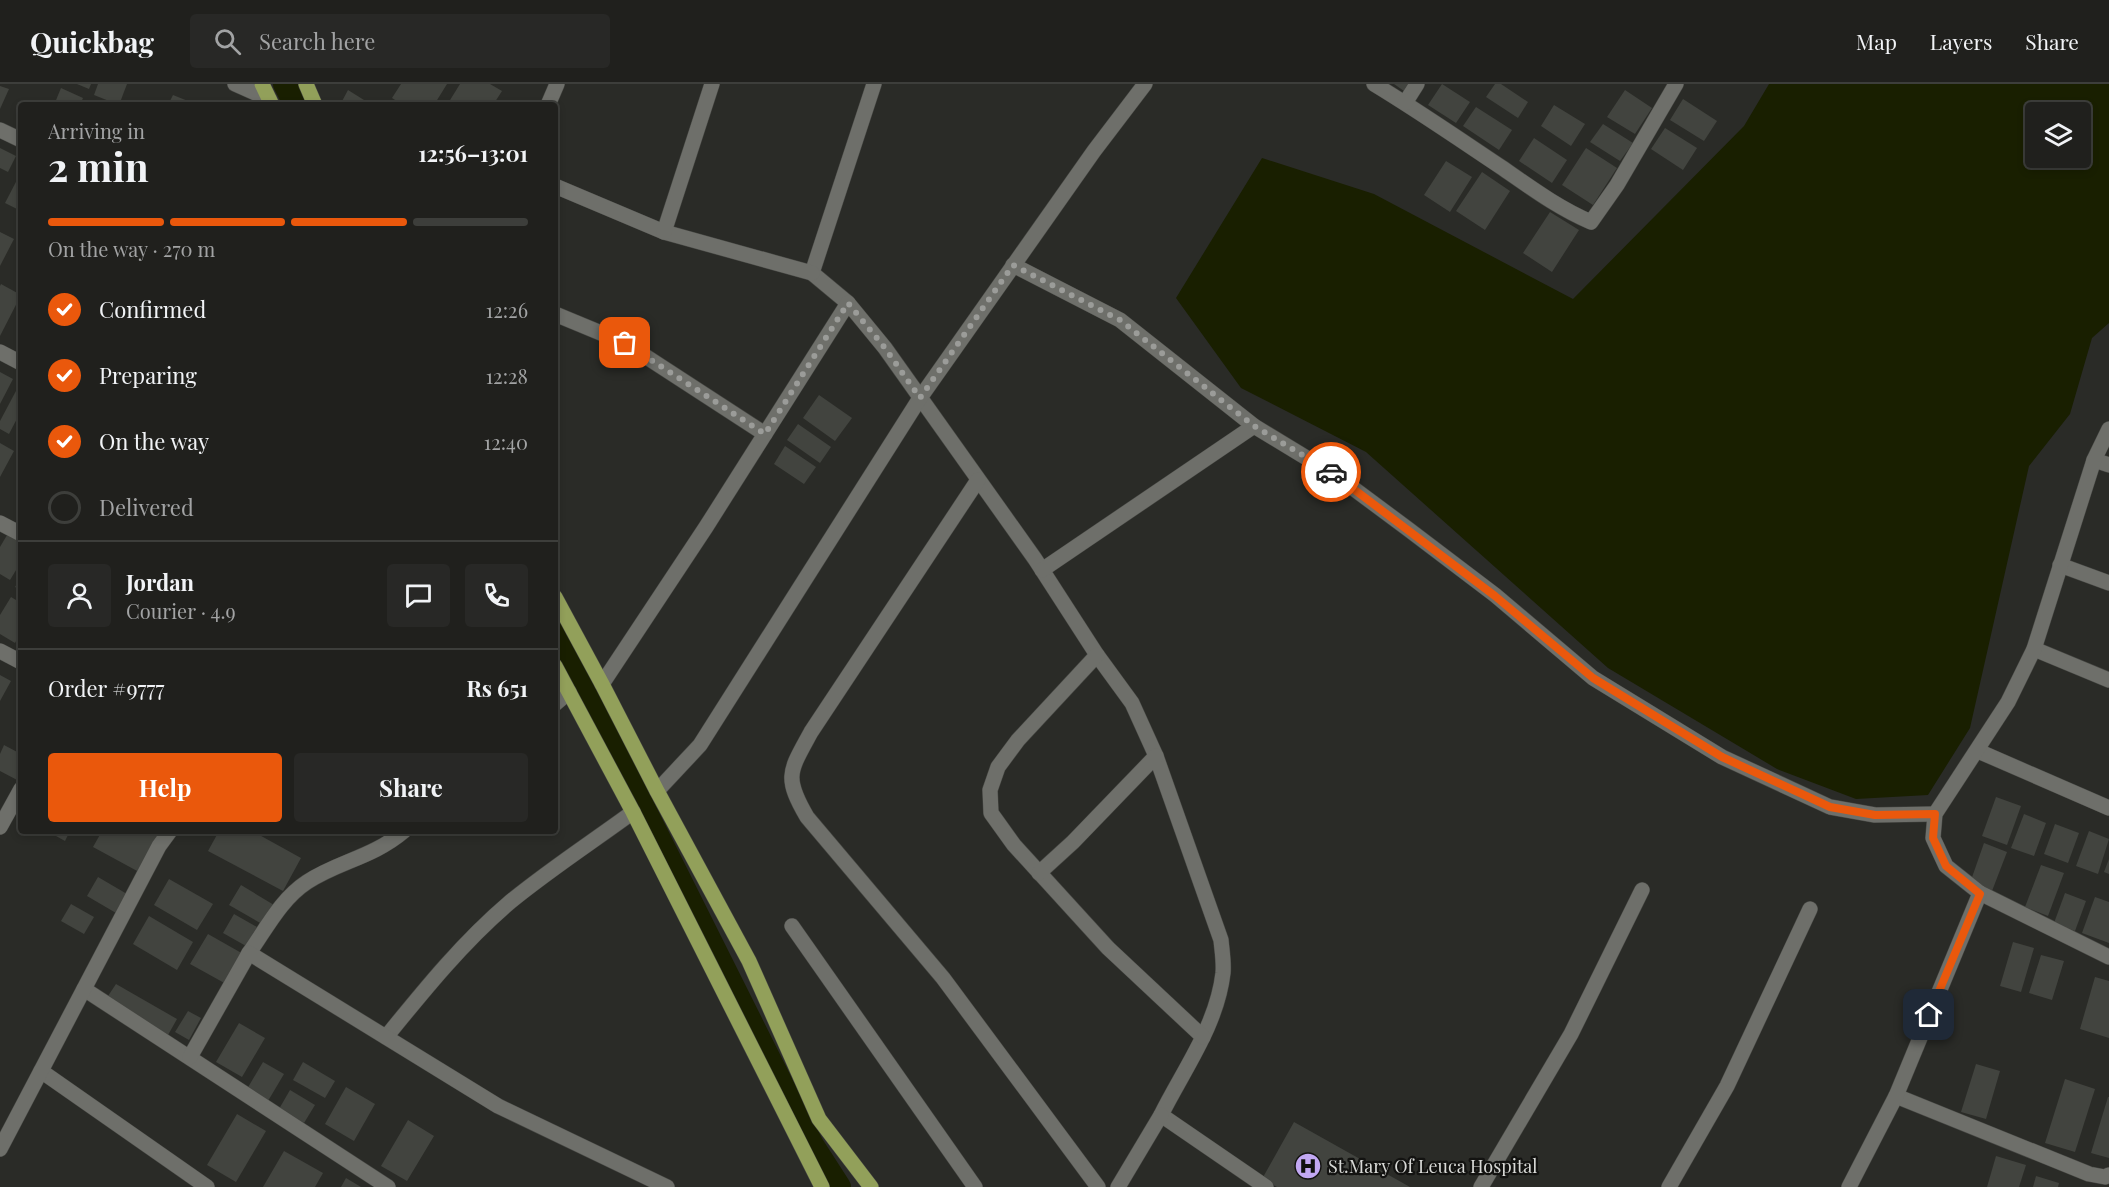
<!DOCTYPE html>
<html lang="en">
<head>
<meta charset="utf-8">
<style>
	:root { --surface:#20201d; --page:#282826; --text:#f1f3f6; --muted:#a2a3a4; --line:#3d3e3b; --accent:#ea580c }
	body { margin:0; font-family:"Playfair Display",serif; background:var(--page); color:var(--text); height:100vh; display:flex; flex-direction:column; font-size:22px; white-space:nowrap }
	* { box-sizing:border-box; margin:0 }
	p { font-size:20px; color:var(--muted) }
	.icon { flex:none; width:33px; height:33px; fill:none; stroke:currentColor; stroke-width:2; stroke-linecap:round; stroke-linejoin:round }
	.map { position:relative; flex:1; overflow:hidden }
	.drawer { position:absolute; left:18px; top:18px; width:540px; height:732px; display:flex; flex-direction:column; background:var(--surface); border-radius:6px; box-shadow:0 3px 9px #0003,0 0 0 2px var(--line) }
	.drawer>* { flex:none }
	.controls { position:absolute; left:2025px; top:18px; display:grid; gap:12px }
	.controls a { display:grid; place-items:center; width:66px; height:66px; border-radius:6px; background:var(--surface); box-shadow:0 3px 9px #0003,0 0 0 2px var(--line); font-size:30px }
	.pin { position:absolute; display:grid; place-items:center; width:51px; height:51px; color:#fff; margin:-26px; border-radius:12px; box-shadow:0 3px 9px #0006 }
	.courier { position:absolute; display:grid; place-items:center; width:60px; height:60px; margin:-30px; border:4px solid #ea580c; border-radius:50%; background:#fff; color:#222; box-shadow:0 2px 8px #0007 }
	.summary em { font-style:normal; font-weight:700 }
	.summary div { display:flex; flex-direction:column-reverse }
	.summary { display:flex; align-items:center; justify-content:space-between; height:102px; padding:0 30px }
	h1 { font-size:39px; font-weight:700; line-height:45px }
	.bar { display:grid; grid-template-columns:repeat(4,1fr); gap:9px 6px; align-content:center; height:72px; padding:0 30px }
	.bar i { height:8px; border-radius:4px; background:var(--line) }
	.bar .on { background:var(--accent) }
	.bar p { grid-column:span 4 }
	.line { display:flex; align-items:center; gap:15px; padding:0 30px; border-top:2px solid var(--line) }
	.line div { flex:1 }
	.round { display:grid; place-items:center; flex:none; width:63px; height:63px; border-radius:6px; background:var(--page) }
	ol { padding:0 30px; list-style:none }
	li { display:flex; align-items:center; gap:18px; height:66px }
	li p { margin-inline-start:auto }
	li .icon { padding:6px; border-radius:50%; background:var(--accent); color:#fff; stroke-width:4 }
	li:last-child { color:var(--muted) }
	li i { width:33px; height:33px; border:3px solid var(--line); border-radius:50% }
	.button { display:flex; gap:12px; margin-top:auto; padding:12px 30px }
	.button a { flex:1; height:69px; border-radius:6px; background:var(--accent); color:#fff; font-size:24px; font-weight:700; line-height:69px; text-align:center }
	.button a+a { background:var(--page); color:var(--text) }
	header { display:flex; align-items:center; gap:36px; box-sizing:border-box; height:84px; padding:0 30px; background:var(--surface); border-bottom:2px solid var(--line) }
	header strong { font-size:28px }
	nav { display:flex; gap:33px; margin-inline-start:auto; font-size:21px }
	.search { width:420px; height:54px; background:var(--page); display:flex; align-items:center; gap:15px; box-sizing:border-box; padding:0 21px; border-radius:6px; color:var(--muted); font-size:22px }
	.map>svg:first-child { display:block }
	.water { fill:#191f00; fill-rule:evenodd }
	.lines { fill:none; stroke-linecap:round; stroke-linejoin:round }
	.canal { stroke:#191f00; stroke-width:24 }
	.building { fill:#42443f }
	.minor-casing { stroke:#464743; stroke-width:16 }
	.primary-casing { stroke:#464743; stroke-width:16 }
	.minor { stroke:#6e6f6a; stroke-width:15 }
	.primary { stroke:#92a05a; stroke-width:15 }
	.done { stroke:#9b9c99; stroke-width:6; stroke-dasharray:0 10.8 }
	.route { stroke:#ea580c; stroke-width:8 }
	.labels { text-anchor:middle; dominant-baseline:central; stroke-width:4.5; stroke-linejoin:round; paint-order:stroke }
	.poi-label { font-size:18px; fill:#d8d9d6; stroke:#131311; text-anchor:start }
</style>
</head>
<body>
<header>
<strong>Quickbag</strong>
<div class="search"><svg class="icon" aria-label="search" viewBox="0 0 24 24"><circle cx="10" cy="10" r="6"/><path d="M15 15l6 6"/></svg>Search here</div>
<nav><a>Map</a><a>Layers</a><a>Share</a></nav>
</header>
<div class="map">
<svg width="2109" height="1103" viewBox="0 0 2109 1103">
	<rect width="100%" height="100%" fill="#2a2b27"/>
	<path class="water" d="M 1769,0 L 2109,0 L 2109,239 L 2092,254 L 2070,330 L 2029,382 L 1970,644 L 1928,711 L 1856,715 L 1777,685 L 1608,584 L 1366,368 L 1241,304 L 1176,214 L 1262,74 L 1374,110 L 1573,215 L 1744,42 ZM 2036,28 L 2080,28 L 2080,74 L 2036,74 Z"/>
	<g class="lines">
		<g class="canal">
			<path d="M 285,0 L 296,21"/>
			<path d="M 555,547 L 812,1061 L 839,1103"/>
		</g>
	</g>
	<g class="building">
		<path d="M 77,0 L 91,0 L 89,5 Z"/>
		<path d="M 98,0 L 127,0 L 119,21 L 94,11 Z"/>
		<path d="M 401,0 L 447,0 L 434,21 L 403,21 L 392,14 Z"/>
		<path d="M 460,0 L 490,0 L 502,7 L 493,21 L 447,21 Z"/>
		<path d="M 1394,0 L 1408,0 L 1404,7 Z"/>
		<path d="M 1442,0 L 1470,18 L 1456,39 L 1428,21 Z"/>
		<path d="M 1495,0 L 1501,0 L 1528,18 L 1518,34 L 1486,13 Z"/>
		<path d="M 0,2 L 9,5 L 0,25 Z"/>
		<path d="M 61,4 L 83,14 L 80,21 L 54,21 Z"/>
		<path d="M 348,6 L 372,21 L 340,21 Z"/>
		<path d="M 1625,6 L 1652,24 L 1635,50 L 1607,33 Z"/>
		<path d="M 173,11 L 198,21 L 168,21 Z"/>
		<path d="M 1683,15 L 1717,37 L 1704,57 L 1670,36 Z"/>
		<path d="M 1554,21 L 1585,40 L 1571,62 L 1541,42 Z"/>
		<path d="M 1476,23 L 1512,46 L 1499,66 L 1463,42 Z"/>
		<path d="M 1603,40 L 1633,59 L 1620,77 L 1590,58 Z"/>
		<path d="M 1665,44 L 1697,64 L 1683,86 L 1651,65 Z"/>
		<path d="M 1534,54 L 1567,76 L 1552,99 L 1519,77 Z"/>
		<path d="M 0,64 L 16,72 L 8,88 L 0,84 Z"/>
		<path d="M 1586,64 L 1617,84 L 1593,121 L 1562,101 Z"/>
		<path d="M 1446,77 L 1472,93 L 1450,128 L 1424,111 Z"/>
		<path d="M 1482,88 L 1510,107 L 1485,146 L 1456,127 Z"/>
		<path d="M 18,94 L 21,96 L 21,127 L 5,119 Z"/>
		<path d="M 1550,128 L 1579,146 L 1552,188 L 1523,169 Z"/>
		<path d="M 0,148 L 14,155 L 0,182 Z"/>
		<path d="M 1,200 L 21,211 L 0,252 L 0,202 Z"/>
		<path d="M 0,288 L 13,295 L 0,320 Z"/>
		<path d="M 17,305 L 21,307 L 21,327 L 9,350 L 0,345 L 0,337 Z"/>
		<path d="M 819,311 L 852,334 L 835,357 L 803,334 Z"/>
		<path d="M 798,340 L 831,363 L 820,379 L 787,356 Z"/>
		<path d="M 0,359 L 14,367 L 0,393 Z"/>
		<path d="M 785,362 L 816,383 L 804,400 L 774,380 Z"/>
		<path d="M 10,446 L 21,453 L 21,478 L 10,496 L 0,490 L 0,463 Z"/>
		<path d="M 21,493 L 21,506 L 15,503 Z"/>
		<path d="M 11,513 L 21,519 L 21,548 L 15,559 L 0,550 L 0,531 Z"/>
		<path d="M 0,591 L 11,597 L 0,617 Z"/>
		<path d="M 4,661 L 21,670 L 21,693 L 19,697 L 0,687 L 0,670 Z"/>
		<path d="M 1996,713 L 2021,722 L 2007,761 L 1982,752 Z"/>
		<path d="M 2024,730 L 2046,739 L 2034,772 L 2011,764 Z"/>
		<path d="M 2055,740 L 2079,749 L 2068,779 L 2044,770 Z"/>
		<path d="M 47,747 L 70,747 L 65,757 Z"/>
		<path d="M 102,747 L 161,747 L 139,788 L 93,763 Z"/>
		<path d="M 219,747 L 252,747 L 301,774 L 283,807 L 208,767 Z"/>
		<path d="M 2089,747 L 2109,755 L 2098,790 L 2076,782 Z"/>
		<path d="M 1984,759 L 2007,768 L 1992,807 L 1970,799 Z"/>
		<path d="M 2109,775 L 2109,790 L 2104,788 Z"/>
		<path d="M 2041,781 L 2064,789 L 2048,832 L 2025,823 Z"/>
		<path d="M 98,793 L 127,810 L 116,829 L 87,812 Z"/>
		<path d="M 169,795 L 213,820 L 197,846 L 154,821 Z"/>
		<path d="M 241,801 L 274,821 L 262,840 L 229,821 Z"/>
		<path d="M 2065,809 L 2086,817 L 2075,847 L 2054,839 Z"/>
		<path d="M 2095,813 L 2109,818 L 2109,859 L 2082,849 Z"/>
		<path d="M 71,820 L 94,833 L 84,850 L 61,837 Z"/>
		<path d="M 234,830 L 257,843 L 246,862 L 223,849 Z"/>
		<path d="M 149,832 L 193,858 L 177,886 L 133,860 Z"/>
		<path d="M 208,850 L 245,871 L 228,901 L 190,880 Z"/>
		<path d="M 2013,858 L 2034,864 L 2021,908 L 2000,902 Z"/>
		<path d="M 2041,871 L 2064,877 L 2052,916 L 2029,909 Z"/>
		<path d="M 2095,893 L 2109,897 L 2109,954 L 2080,945 Z"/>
		<path d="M 116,900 L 177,935 L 168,951 L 106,915 Z"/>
		<path d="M 188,927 L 201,934 L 189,956 L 175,948 Z"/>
		<path d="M 239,939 L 265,954 L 242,993 L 216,978 Z"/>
		<path d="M 263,978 L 284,990 L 268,1017 L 247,1005 Z"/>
		<path d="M 303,978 L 335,997 L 325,1014 L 293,996 Z"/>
		<path d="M 1976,980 L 2000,987 L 1986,1035 L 1961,1028 Z"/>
		<path d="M 2065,995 L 2095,1005 L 2075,1068 L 2045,1059 Z"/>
		<path d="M 346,1003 L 375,1020 L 354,1057 L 325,1040 Z"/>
		<path d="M 290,1006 L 315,1021 L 304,1039 L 279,1025 Z"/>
		<path d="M 2108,1013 L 2109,1013 L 2109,1074 L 2091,1069 Z"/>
		<path d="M 237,1030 L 266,1047 L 236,1098 L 207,1081 Z"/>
		<path d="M 408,1036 L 434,1052 L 407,1097 L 381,1082 Z"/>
		<path d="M 1294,1038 L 1410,1103 L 1277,1103 L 1262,1095 Z"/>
		<path d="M 284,1067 L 323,1089 L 315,1103 L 263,1103 Z"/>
		<path d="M 1996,1072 L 2026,1081 L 2019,1103 L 1987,1103 Z"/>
		<path d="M 2036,1092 L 2059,1099 L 2058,1103 L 2033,1103 Z"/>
		<path d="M 346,1094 L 361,1103 L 341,1103 Z"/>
	</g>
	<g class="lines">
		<defs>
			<g id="minor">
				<path d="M 235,0 L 269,15"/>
				<path d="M 874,0 L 812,189 L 848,219 L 885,264 L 1035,475 L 1097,571 L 1132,619 L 1156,672 L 1221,856 C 1222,867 1224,878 1223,889 C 1217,941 1184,985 1161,1031 L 1266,1103"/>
				<path d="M 1374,0 C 1417,26 1459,55 1501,83 C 1530,103 1558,124 1591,138 L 1617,101 L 1676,0"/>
				<path d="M 1405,19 L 1417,0"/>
				<path d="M 548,21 L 557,0"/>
				<path d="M 0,46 L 21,56"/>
				<path d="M 555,102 L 664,148 L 812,189"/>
				<path d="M 664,148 L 712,0"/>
				<path d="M 1013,181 L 1120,236 L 1254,342 L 1338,393 L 1408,445 L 1495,511 L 1593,594 L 1722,673 L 1830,723 L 1875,731 L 1935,730"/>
				<path d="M 555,230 L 625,259 L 765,350"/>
				<path d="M 0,268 L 21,279"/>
				<path d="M 2094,376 L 2109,381"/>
				<path d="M 978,396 L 811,648 C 790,687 783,692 807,733 L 943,894 L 1098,1103"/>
				<path d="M 0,439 L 21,450"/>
				<path d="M 2060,481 L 2109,499"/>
				<path d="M 1042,486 L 1254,342"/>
				<path d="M 2034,565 L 2109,596"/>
				<path d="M 0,567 L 21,578"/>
				<path d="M 1097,571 L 1018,656 L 998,683 L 990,706 L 991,729 L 1014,761 L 1108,864 L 1203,953"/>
				<path d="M 602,600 L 706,443 L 848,219"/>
				<path d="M 555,620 L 569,608"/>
				<path d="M 1978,667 L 2109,724"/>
				<path d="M 657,707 L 700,661 L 920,314 L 1094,67 L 1145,0"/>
				<path d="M 0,743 L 21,705"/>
				<path d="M 1039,789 L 1073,758 L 1156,672"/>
				<path d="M 1980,809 L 2109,873"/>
				<path d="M 792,842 L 975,1103"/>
				<path d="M 249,869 C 266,845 281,815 307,798 C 339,777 372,774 404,747"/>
				<path d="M 84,905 L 388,1103"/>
				<path d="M 386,953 C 425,905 463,858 510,818 C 549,786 592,758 633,728"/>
				<path d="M 190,973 L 249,869 L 498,1022 L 667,1103"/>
				<path d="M 41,987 L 207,1103"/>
				<path d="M 1896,1012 L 2089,1090 L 2105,1093 L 2109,1091"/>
				<path d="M 0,1065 L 159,762 L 170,747"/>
				<path d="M 1118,1103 L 1161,1031"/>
				<path d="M 1481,1103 L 1571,950 L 1642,806"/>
				<path d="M 1669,1103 L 1727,1002 L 1810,825"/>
				<path d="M 1849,1103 L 1896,1012 L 1980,809 L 1946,782 L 1933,754 L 1935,730 L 2008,618 L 2034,565 L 2094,376 L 2109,345"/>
			</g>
			<g id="primary">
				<path d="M 262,0 L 272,21"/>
				<path d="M 306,0 L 315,21"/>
				<path d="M 555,513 L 602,600 L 657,707 L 749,877 L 819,1035 L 871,1103"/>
				<path d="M 555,582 L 633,728 L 822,1103"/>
			</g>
		</defs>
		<use href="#minor" class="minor-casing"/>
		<use href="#primary" class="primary-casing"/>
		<use href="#minor" class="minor"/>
		<use href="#primary" class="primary"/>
	</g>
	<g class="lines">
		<path class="done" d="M 625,259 L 765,350 L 848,219 L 885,264 L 920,314 L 1013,181 L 1120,236 L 1254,342 L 1331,388"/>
		<path class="route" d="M 1331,388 L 1495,512 L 1593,594 L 1722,673 L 1830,723 L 1875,731 L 1935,730 L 1933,754 L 1946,782 L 1980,810 L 1929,931"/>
	</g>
	<defs>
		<symbol id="hospital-disc" viewBox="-11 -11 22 22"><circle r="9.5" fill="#c2a8f3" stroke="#131311"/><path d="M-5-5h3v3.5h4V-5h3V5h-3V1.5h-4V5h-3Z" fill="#111"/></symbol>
	</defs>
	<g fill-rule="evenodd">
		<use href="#hospital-disc" x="1293" y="1067" width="30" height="30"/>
	</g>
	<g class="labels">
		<g class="poi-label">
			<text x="1328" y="1082">St.Mary Of Leuca Hospital</text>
		</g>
	</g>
</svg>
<div class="controls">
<a><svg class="icon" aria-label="layers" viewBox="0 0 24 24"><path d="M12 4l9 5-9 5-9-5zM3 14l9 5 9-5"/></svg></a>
</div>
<div class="pin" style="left:625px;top:259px;background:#ea580c"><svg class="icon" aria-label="bag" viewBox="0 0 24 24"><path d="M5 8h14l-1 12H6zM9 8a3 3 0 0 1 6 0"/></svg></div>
<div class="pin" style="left:1929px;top:931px;background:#1f2937"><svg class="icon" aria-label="home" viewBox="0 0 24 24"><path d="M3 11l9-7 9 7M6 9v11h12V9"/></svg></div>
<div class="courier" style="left:1331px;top:388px"><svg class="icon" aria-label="car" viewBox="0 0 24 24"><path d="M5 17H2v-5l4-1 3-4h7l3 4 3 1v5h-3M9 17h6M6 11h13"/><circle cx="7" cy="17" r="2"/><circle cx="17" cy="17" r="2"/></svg></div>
<section class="drawer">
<div class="summary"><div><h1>2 min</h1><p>Arriving in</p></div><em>12:56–13:01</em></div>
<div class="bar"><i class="on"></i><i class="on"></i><i class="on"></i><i></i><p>On the way · 270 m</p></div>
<ol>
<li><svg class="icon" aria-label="check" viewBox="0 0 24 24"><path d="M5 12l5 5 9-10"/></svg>Confirmed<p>12:26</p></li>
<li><svg class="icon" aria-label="check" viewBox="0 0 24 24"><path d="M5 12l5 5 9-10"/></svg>Preparing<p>12:28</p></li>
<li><svg class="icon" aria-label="check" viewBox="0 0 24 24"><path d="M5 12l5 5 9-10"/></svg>On the way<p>12:40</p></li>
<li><i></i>Delivered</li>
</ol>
<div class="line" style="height:108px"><a class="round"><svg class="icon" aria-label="person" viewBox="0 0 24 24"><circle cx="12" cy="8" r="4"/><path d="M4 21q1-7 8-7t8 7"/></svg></a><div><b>Jordan</b><p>Courier · 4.9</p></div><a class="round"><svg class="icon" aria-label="chat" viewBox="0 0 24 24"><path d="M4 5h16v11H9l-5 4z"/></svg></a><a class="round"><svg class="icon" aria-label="phone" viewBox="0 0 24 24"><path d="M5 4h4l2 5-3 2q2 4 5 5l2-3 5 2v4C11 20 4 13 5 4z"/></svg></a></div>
<div class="line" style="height:78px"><div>Order #9777</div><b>Rs 651</b></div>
<div class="button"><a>Help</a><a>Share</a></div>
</section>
</div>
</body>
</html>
